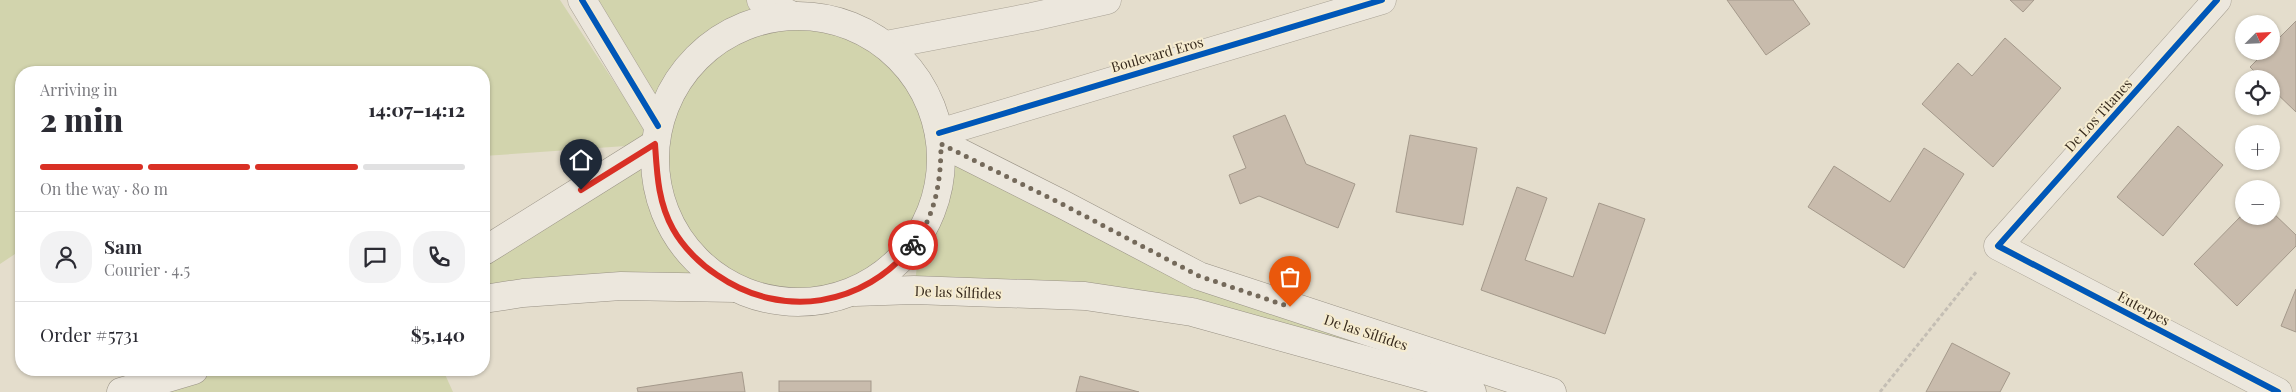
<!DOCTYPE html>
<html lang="en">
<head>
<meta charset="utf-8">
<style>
	:root { --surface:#fff; --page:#f2f2f3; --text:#2b2b33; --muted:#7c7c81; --line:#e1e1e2; --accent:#d93025 }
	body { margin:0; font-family:"Playfair Display",serif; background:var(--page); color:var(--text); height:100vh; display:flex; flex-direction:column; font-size:19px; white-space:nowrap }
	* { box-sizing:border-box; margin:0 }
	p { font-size:16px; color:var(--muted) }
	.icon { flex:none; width:28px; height:28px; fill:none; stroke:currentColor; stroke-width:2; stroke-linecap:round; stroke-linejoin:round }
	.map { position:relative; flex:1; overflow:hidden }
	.sheet { position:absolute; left:15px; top:66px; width:475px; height:310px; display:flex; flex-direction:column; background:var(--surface); border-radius:20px; box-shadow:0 1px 4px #0004 }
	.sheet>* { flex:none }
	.needle { width:32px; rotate:66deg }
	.tools { position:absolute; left:2235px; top:15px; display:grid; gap:10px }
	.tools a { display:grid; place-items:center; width:45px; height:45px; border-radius:50%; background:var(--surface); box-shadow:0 1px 4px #0004; font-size:25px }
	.pin { position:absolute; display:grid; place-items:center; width:42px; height:42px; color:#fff; margin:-51px -21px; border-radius:50% 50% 50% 0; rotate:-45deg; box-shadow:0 0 5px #0007 }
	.pin .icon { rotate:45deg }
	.courier { position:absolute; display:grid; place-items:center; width:50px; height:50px; margin:-25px; border:4px solid #d93025; border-radius:50%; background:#fff; color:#222; box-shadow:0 1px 6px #0007 }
	.summary em { font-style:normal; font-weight:800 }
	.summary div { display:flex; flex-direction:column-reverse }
	.summary { display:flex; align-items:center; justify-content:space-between; height:85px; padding:0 25px }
	h1 { font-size:32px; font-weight:800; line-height:38px }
	.bar { display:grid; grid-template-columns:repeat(4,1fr); gap:8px 5px; align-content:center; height:60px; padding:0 25px }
	.bar i { height:6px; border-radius:4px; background:var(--line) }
	.bar .current { background:var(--accent) }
	.bar p { grid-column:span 4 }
	.line { display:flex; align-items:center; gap:12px; padding:0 25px; border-top:1px solid var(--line) }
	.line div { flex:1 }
	.round { display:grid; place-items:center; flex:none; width:52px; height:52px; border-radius:20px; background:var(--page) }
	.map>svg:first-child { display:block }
	.green { fill:#d2d4ad }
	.building { fill:#c8bbac; stroke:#a4998b }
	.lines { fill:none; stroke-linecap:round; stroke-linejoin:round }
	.minor-casing { stroke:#a9a295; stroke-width:29 }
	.secondary-casing { stroke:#989184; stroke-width:29 }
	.path { stroke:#c4beb4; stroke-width:3; stroke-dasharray:4 2.5; stroke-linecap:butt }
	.minor { stroke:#ece7dd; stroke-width:28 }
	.secondary { stroke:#ece7dd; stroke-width:28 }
	.cycleway-casing { stroke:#f6ecd0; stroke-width:9 }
	.cycleway { stroke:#0057b8; stroke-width:6 }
	.done { stroke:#74695a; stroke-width:5; stroke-dasharray:0 9 }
	.route { stroke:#d93025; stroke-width:6 }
	.labels { text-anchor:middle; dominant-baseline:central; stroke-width:4; stroke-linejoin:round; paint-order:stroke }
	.street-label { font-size:14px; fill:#372a1d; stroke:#f6ecd0 }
</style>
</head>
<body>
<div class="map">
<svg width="2296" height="392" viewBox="0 0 2296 392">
	<rect width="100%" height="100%" fill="#e4ddcc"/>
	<g class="green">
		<path d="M 0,0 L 560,0 L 655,144 L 582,0 L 761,0 L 791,15 L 818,14 L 854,25 L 886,45 L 912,76 L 929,113 L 936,152 L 931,186 L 941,143 L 1308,313 L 1448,383 L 1192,312 L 914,290 L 921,234 C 900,250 879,268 856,281 C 819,300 775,293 735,288 L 484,305 L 484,240 L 654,144 L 484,156 L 484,72 L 21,72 L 21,250 L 0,264 Z"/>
		<path d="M 199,370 L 443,370 L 453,392 L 128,392 Z"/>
	</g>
	<g class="building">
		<path d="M 1727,0 L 1793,0 L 1810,24 L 1766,55 Z"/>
		<path d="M 2010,0 L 2034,0 L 2023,12 Z"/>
		<path d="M 2296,21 L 2296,112 L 2271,88 L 2271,79 L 2262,79 L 2250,67 L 2266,51 L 2271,51 L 2271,46 Z"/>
		<path d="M 2005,38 L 2061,88 L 1993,167 L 1922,104 L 1958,63 L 1972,76 Z"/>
		<path d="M 1285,115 L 1306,164 L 1355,184 L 1338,228 L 1259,196 L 1240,204 L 1229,175 L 1246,168 L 1233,136 Z"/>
		<path d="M 2178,126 L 2223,165 L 2163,236 L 2117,197 Z"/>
		<path d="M 1410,135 L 1477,148 L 1463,225 L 1396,212 Z"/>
		<path d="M 1924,148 L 1964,174 L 1904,268 L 1808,207 L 1834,166 L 1890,202 Z"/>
		<path d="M 1517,187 L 1547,198 L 1525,260 L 1573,277 L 1599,203 L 1645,219 L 1605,334 L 1481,290 Z"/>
		<path d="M 2271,211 L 2296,235 L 2296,246 L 2237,306 L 2194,264 L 2244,213 L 2244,216 L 2271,216 Z"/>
		<path d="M 2296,289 L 2296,332 L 2281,326 Z"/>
		<path d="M 1952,343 L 2010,373 L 2000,392 L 1926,392 Z"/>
		<path d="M 742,372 L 745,392 L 638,392 L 637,388 Z"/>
		<path d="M 1080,376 L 1139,392 L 1076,392 Z"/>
		<rect x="779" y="381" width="92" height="11"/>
	</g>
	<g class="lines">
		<defs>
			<g id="minor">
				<path d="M 582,0 L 658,126"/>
				<path d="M 761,0 L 791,15"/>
				<path d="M 2217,0 L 1998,246 L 2278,392"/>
				<path d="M 886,45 L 1032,17 L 1107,0"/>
				<path d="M 939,133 L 1382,0"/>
			</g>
			<g id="secondary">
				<circle cx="798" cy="159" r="143"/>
				<path d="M 941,143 L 1062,204 L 1199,276 L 1552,392"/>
				<path d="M 484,251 L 655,144"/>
				<path d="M 855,292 L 914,290 L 1085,296 L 1192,312 L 1448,383 L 1472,392"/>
				<path d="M 484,299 L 523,293 L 621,286 L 735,288"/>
				<path d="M 121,392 L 194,370"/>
			</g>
		</defs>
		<use href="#minor" class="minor-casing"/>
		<use href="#secondary" class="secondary-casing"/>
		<path class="path" d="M 1880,392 L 1977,271"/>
		<use href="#minor" class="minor"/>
		<use href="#secondary" class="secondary"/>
		<defs>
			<g id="cycleway">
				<path d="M 582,0 L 658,126"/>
				<path d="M 2217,0 L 1998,246 L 2278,392"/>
				<path d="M 939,133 L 1382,0"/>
			</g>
		</defs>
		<use href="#cycleway" class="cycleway-casing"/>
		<use href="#cycleway" class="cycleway"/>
	</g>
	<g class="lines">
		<path class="done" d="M 913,245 C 936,215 941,180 941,144 L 1062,204 L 1199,276 L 1290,307"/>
		<path class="route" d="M 581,190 L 655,144 C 657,174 658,202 673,229 C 683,247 700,264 717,275 C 782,320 864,307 913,245"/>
	</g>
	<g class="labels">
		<g class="street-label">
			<text transform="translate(1157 54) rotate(-16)">Boulevard Eros</text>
			<text transform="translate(2098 115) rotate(-48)">De Los Titanes</text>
			<text transform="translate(958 292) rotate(2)">De las Sílfides</text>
			<text transform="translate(2144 308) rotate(28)">Euterpes</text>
			<text transform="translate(1366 332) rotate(18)">De las Sílfides</text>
		</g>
	</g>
</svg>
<div class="tools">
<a><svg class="needle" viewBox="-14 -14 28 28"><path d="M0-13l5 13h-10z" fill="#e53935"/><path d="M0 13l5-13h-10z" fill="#7c7c81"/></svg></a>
<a><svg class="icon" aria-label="locate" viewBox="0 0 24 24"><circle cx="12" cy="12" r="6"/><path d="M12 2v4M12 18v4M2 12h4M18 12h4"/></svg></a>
<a>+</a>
<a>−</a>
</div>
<div class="pin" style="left:1290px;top:307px;background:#ea580c"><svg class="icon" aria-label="bag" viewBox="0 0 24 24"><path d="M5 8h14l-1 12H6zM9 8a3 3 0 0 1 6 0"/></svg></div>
<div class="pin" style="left:581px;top:190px;background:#1f2937"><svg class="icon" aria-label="home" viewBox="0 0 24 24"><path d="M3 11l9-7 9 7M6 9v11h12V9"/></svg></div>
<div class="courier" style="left:913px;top:245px"><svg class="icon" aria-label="bike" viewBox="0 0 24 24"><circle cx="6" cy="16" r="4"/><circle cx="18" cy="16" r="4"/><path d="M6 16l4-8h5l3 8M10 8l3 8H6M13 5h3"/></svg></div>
<section class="sheet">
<div class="summary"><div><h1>2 min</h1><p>Arriving in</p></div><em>14:07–14:12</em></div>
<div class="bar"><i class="current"></i><i class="current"></i><i class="current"></i><i></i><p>On the way · 80 m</p></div>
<div class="line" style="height:90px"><a class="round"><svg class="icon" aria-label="person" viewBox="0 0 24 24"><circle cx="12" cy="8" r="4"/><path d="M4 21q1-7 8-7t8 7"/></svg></a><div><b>Sam</b><p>Courier · 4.5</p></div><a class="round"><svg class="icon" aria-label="chat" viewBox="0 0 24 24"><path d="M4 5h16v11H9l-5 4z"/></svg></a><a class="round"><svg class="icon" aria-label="phone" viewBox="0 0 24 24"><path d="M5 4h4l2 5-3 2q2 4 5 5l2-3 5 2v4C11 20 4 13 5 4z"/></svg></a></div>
<div class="line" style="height:65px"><div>Order #5731</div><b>$5,140</b></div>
</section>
</div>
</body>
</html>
